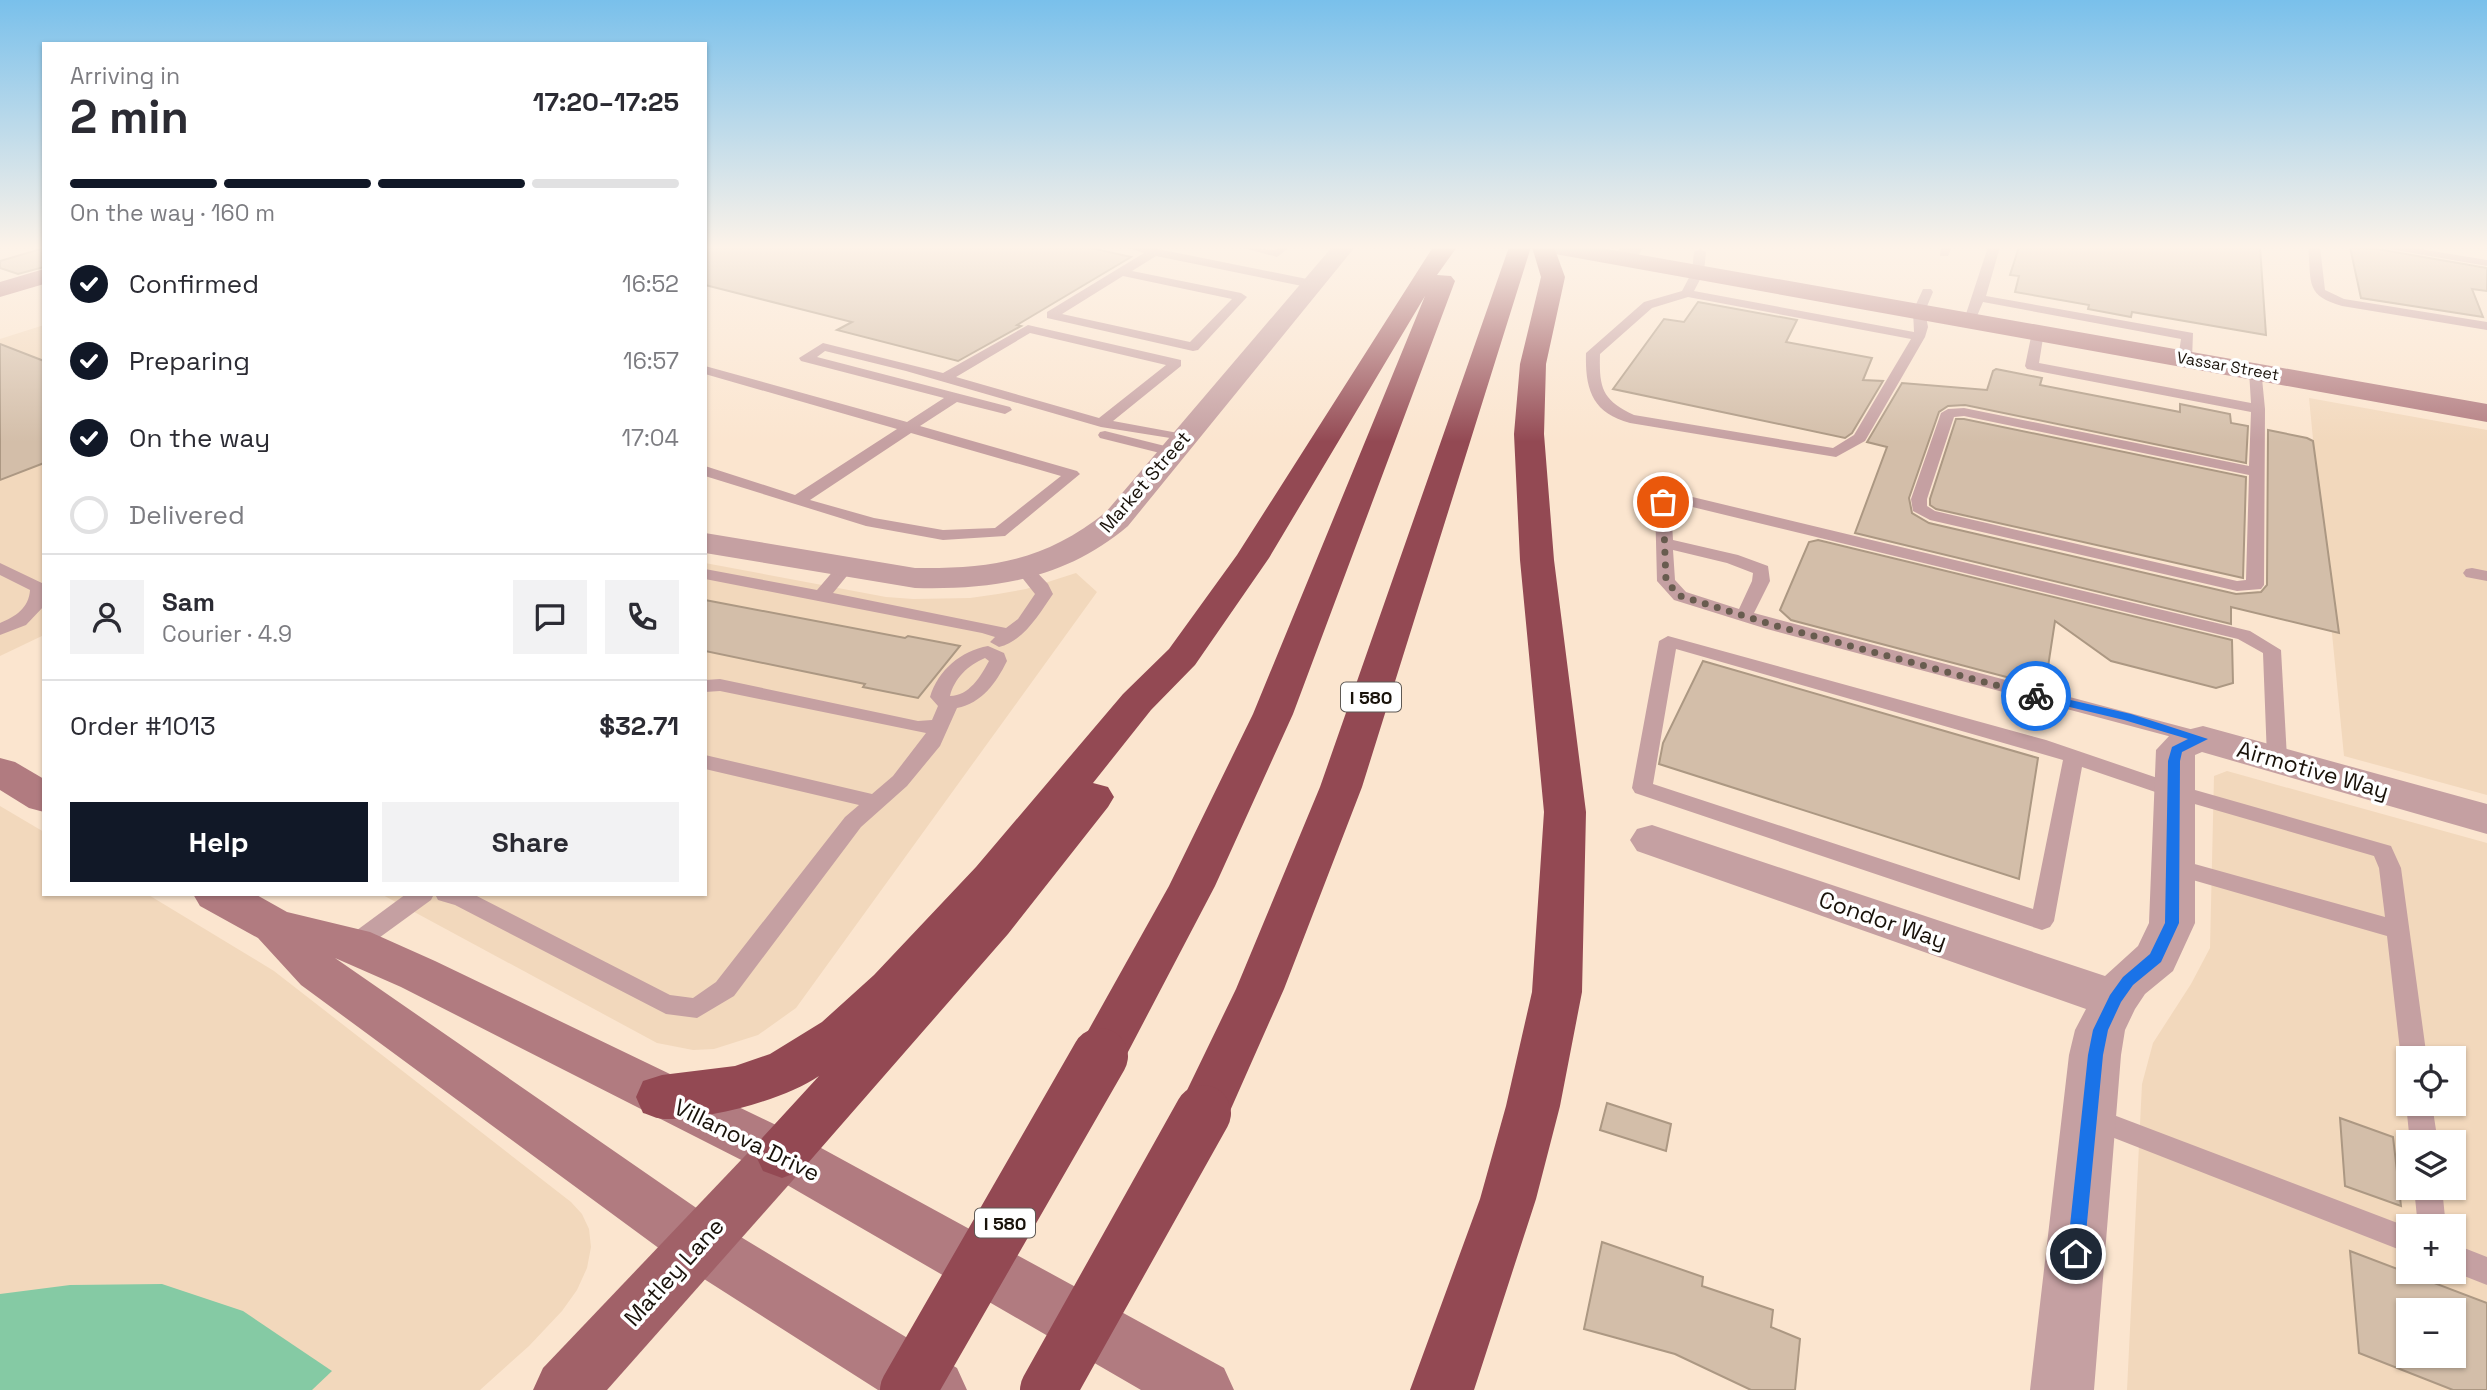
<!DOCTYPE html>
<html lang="en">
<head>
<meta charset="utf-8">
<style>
	:root { --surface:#fff; --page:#f2f2f3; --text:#2b2b33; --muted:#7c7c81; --line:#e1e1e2; --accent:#111827 }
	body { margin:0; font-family:"Space Grotesk",sans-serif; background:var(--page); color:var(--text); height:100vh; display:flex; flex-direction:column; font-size:26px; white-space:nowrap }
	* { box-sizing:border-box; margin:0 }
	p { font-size:23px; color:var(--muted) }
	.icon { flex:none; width:38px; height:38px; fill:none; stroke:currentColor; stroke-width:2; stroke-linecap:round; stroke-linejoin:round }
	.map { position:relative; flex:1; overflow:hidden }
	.side { position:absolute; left:42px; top:42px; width:665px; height:854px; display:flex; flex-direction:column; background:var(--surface); border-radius:0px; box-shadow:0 2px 5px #0004 }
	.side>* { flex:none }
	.fabs { position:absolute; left:2396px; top:1046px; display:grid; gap:14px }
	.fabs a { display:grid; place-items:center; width:70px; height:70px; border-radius:0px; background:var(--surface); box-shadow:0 2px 5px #0004; font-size:35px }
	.pin { position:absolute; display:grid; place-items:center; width:60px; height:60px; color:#fff; margin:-30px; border:4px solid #fff; border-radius:50%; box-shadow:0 2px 7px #0007 }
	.courier { position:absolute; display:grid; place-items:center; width:70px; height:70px; margin:-35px; border:5px solid #1a73e8; border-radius:50%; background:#fff; color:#222; box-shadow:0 2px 9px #0007 }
	.head em { font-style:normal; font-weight:800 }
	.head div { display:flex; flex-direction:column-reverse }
	.head { display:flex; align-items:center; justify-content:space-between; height:119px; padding:0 28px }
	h1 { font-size:46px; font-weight:800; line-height:52px }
	.bar { display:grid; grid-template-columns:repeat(4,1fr); gap:10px 7px; align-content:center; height:84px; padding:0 28px }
	.bar i { height:9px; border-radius:5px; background:var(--line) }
	.bar .active { background:var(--accent) }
	.bar p { grid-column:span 4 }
	.line { display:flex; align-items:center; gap:18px; padding:0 28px; border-top:2px solid var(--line) }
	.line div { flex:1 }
	.round { display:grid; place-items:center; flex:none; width:74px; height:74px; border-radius:0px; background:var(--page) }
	ol { padding:0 28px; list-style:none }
	li { display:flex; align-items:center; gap:21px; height:77px }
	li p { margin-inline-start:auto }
	li .icon { padding:7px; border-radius:50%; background:var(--accent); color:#fff; stroke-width:4 }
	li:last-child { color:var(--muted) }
	li i { width:38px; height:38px; border:4px solid var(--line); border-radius:50% }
	.button { display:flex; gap:14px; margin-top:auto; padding:14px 28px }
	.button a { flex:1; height:80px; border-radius:0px; background:var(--accent); color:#fff; font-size:28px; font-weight:800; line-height:80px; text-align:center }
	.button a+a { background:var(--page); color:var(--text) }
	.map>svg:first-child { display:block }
	.built { fill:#f2d8bc; fill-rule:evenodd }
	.green { fill:#85caa4 }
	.building { fill:#d3bea9; stroke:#ac9883; stroke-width:2; fill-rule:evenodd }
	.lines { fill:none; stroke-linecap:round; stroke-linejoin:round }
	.lane { fill:#c5a0a2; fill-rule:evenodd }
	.street { fill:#c5a0a2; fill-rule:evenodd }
	.secondary { fill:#b17b80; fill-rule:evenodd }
	.primary { fill:#a16168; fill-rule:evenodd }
	.highway { fill:#934953; fill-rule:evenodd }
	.highway-bridge { stroke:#934953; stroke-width:56 }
	.route { fill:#1a73e8 }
	.done { stroke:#685c4f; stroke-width:7; stroke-dasharray:0 12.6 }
	.labels { text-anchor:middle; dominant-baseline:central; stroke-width:7; stroke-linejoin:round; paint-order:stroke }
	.far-street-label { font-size:16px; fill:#19120a; stroke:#fff }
	.shield { fill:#fff; stroke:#5e5954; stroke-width:2 }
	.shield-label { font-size:18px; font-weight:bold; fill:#19120a }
	.street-label { font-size:19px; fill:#19120a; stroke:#fff }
	.near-street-label { font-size:23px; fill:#19120a; stroke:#fff }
</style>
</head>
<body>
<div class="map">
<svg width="2487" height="1390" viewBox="0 0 2487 1390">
	<rect width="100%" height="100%" fill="#fbe5cf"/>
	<g class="built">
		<path d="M 44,325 L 44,635 L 0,656 L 0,339 Z"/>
		<path d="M 2309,398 L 2487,430 L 2487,795 L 2344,756 Z"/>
		<path d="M 705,563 L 886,597 L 913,599 L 970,598 L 998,594 L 1026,589 L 1076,573 L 1097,592 L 796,1008 L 758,1035 L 714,1049 L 693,1050 L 657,1043 L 381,894 L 705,894 Z"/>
		<path d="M 2227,771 L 2487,843 L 2487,1390 L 2127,1390 L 2142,1084 L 2153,1043 L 2191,984 L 2210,948 L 2214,776 ZM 2408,1059 L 2454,1059 L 2454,1104 L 2408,1104 ZM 2408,1143 L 2454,1143 L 2454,1188 L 2408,1188 ZM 2408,1227 L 2454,1227 L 2454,1272 L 2408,1272 ZM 2408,1311 L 2454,1311 L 2454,1356 L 2408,1356 Z"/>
		<path d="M 0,806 L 44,832 L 44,894 L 147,894 L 274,971 L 571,1202 L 582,1214 L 589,1229 L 591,1247 L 587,1268 L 577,1290 L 562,1311 L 529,1346 L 480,1390 L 0,1390 Z"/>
	</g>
	<path class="green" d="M 162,1284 L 243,1311 L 332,1371 L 312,1390 L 0,1390 L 0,1294 L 70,1285 Z"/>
	<g class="building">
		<path d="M 705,247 L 1087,247 L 1131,257 L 1017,325 L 1021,326 L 958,361 L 837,330 L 852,322 L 705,285 Z"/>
		<path d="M 2019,247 L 2260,247 L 2266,335 L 2132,312 L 2131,317 L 2088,309 L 2089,305 L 2015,292 L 2019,276 L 2010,275 Z"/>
		<path d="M 2350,247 L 2377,249 L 2487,268 L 2487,291 L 2472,289 L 2483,317 L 2361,298 Z"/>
		<path d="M 44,248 L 44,267 L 18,274 L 0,268 L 0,261 Z"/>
		<path d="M 1698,302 L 1797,320 L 1786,342 L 1872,358 L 1863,380 L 1883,381 L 1852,433 L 1845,438 L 1613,389 L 1664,319 L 1684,322 Z"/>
		<path d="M 0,344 L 44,361 L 44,463 L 0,480 Z"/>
		<path d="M 1996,369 L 2042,378 L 2040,385 L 2180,412 L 2180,404 L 2230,414 L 2231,423 L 2248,426 L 2246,463 L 1965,405 L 1948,406 L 1939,412 L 1909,498 L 1912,513 L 1929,523 L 2236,594 L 2261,592 L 2267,585 L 2268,430 L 2307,438 L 2313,441 L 2339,633 L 2231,607 L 2231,624 L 1855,533 L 1887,447 L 1867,442 L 1902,383 L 1987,390 L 1993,371 Z"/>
		<path d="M 1956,419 L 1964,419 L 2246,477 L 2243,578 L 1936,509 L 1930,505 L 1930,499 Z"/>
		<path d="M 1818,540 L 2232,640 L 2233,683 L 2216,688 L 2111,661 L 2055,621 L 2046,680 L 2029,683 L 1791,620 L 1780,610 L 1809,542 Z"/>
		<path d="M 705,600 L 905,638 L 908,636 L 960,646 L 918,698 L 863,687 L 865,684 L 705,651 Z"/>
		<path d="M 1703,661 L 2038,758 L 2019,879 L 1659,764 L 1663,743 Z"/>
		<path d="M 1607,1103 L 1671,1124 L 1666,1151 L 1600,1130 Z"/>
		<path d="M 2340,1118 L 2393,1137 L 2401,1206 L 2345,1186 Z"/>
		<path d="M 1602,1242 L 1703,1277 L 1702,1286 L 1773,1310 L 1771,1327 L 1800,1339 L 1795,1390 L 1751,1390 L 1675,1354 L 1584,1329 Z"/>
		<path d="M 2350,1251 L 2487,1303 L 2487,1390 L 2453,1390 L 2359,1353 ZM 2408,1311 L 2454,1311 L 2454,1356 L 2408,1356 Z"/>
	</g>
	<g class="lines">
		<g class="lane">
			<path d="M 1124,247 L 1148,247 L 1312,280 L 1318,284 L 1312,288 L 1156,256 L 1132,271 L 1241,293 L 1247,297 L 1198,350 L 1193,351 L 1047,318 L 1047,312 L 1144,253 ZM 1123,276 L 1232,299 L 1190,342 L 1062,314 Z"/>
			<path d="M 1240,247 L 1275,250 L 1278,247 L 1290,247 L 1277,257 Z"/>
			<path d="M 1941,247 L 1952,247 L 1948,256 L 1940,256 Z"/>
			<path d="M 1988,247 L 2000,247 L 1986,296 L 2193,333 L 2192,359 L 2185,363 L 2178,359 L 2181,339 L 1983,302 L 1974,323 L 1966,323 L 1964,320 Z"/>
			<path d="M 2308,247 L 2320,247 L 2325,290 L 2344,299 L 2487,322 L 2487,330 L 2342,306 C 2304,295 2312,282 2308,247 Z"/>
			<path d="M 2378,247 L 2408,247 L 2487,260 L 2487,266 Z"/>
			<path d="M 1700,249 L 1706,252 L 1704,272 L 1694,291 L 1914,332 L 1913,311 L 1923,289 L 1931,289 L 1933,292 L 1925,311 L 1928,327 L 1925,337 L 1865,441 L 1836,457 L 1630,423 C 1592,413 1585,389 1586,353 L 1644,302 L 1682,291 L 1692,272 L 1694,252 ZM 1688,297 L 1911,339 L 1854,435 L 1833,448 L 1634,415 C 1602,400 1599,388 1600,354 L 1652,308 Z"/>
			<path d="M 1028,325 L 1181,360 L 1181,366 L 1113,421 L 1189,435 L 1191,438 L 1189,441 L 1101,427 L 906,371 L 825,351 L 817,357 L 1010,407 L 1012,410 L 1005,414 L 957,402 L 920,426 L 1077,471 L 1080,474 L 1005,536 L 943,540 L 866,526 L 705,476 L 705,466 L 795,495 L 897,429 L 705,374 L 705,366 L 907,422 L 944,398 L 801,361 L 799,358 L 823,343 L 943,373 ZM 1030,333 L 1166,365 L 1099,418 L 956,377 ZM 911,433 L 1061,476 L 995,528 L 943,530 L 874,518 L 810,500 Z"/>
			<path d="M 2038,328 L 2044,332 L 2039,363 L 2251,403 L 2249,371 L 2251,368 L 2261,368 L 2265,409 L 2264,585 L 2261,589 L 2237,591 L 1930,520 L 1913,511 L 1911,499 L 1941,413 L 1948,409 L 1964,408 L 2249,466 L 2251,412 L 2027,369 L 2025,366 L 2032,332 ZM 1964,416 L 2249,475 L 2246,580 L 2237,581 L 1935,511 L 1927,506 L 1927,499 L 1954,417 Z"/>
			<path d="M 1105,431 L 1177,449 L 1179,452 L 1172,456 L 1100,438 L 1098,435 L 1100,432 Z"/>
			<path d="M 1680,494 L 2250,631 L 2281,650 L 2287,758 L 2284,763 L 2270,763 L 2267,758 L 2263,653 L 2238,639 L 1680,504 L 1671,505 L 1673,540 L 1738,555 L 1768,566 L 1770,581 L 1754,613 L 2209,734 L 2212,739 L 2209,744 L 2202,745 L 1767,629 L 1674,600 L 1657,581 L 1655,502 L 1657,499 ZM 1673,550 L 1727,563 L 1753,573 L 1752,581 L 1739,609 L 1686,592 L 1675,580 Z"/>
			<path d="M 847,561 L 855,566 L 833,593 L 1006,628 L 1018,619 L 1035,594 L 1016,570 L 1019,566 L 1031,566 L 1048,584 L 1053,594 C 1039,614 1024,641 999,647 L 990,642 L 995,637 L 982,633 L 705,579 L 705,569 L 817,590 L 841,562 Z"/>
			<path d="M 0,563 L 44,584 L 44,606 L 26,625 L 0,635 L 0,623 C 15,617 29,608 30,590 L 0,575 Z"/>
			<path d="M 2472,568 L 2487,571 L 2487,581 L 2466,577 L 2463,573 L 2466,569 Z"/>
			<path d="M 1668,636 L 2046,740 L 2181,786 L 2391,846 L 2401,868 L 2427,1059 L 2408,1059 L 2408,1068 L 2401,1059 L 2387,936 L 2165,872 L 2162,866 L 2165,860 L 2173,858 L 2385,917 L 2379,868 L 2374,856 L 2167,796 L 2082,767 L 2054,921 L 2050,927 L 2042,930 L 1635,793 L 1632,788 L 1659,641 ZM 1676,649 L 2063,760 L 2033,909 L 1653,784 Z"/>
			<path d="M 988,646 L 1004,653 L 1007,661 C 996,683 982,703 957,708 L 940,746 L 907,786 L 861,827 L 734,996 L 697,1018 L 666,1014 L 455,905 L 438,900 L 435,894 L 473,894 L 670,995 L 693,998 L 716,982 L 845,817 L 859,805 L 705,769 L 705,755 L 872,794 L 893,776 L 926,733 L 720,691 L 705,692 L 705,680 L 720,679 L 918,721 L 932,720 L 938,706 L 930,697 C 938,670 961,651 988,646 ZM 985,658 L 989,661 C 981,676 969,696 950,696 C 954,679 968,665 985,658 Z"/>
			<path d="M 406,894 L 434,894 L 431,900 L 361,951 L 353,954 L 345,951 L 341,945 L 345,939 Z"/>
			<path d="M 2408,1099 L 2408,1104 L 2432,1104 L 2438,1143 L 2410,1143 L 2406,1104 Z"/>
			<path d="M 2090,1106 L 2408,1227 L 2408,1253 L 2081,1125 L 2077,1117 L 2081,1109 Z"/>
			<path d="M 2414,1188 L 2442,1188 L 2446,1227 L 2418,1227 Z"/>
			<path d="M 2454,1244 L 2487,1257 L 2487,1285 L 2454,1272 Z"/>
		</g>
		<g class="street">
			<path d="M 1332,247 L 1355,247 L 1128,526 C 1065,579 996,590 915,588 L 705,553 L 705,533 L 915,568 C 991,569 1045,561 1106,512 Z"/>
			<path d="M 1621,247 L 1644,247 C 1636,259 1630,268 1615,264 L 1611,259 Z"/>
			<path d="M 2203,726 L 2487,804 L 2487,834 L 2202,752 L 2195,755 L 2195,923 L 2173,971 L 2145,994 L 2135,1009 L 2125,1030 L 2121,1055 L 2094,1390 L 2030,1390 L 2069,1055 L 2075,1030 L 2086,1009 L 1637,851 L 1630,840 L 1637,829 L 1652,825 L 2105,976 L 2138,946 L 2149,923 L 2156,750 L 2171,734 Z"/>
		</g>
		<g class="secondary">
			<path d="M 1544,247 L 1596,247 L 2487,404 L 2487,422 L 1555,254 L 1547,252 Z"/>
			<path d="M 44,269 L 44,284 L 0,297 L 0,282 Z"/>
			<path d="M 0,758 L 15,762 L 44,779 L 44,812 L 29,808 L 0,790 Z"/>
			<path d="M 193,894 L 255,894 L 287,912 L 370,932 L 435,961 L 801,1137 L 1224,1368 L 1234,1390 L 1141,1390 L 763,1171 L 401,987 L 335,958 L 721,1225 L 957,1368 L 967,1390 L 878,1390 L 679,1263 L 301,985 L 258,938 L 200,906 Z"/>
		</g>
		<path class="primary" d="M 782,1130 L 801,1137 L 809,1154 L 801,1171 L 607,1390 L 533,1390 L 543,1368 L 763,1137 Z"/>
		<g class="highway">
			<path d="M 1433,247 L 1457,247 L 1437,275 L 1451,276 L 1455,281 L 1293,714 L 1215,886 L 1118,1071 L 1100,1077 L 1082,1071 L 1074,1056 L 1169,886 L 1253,714 L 1425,296 L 1269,558 L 1195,665 L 1151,710 L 1093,783 L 1108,787 L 1114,797 L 1108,807 L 1008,934 L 801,1171 L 782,1178 L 763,1171 L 755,1154 L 763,1137 L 819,1076 C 784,1100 707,1120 664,1119 C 657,1119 650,1115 643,1113 L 636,1097 L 643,1081 L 662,1075 L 735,1066 L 770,1054 L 822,1022 L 874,975 L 976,867 L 1123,694 L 1169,649 L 1237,555 Z"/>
			<path d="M 1509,247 L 1531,247 L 1362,787 L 1284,989 L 1222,1129 L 1203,1136 L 1184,1129 L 1176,1113 L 1236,989 L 1320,787 Z"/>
			<path d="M 1532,247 L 1554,247 L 1565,277 L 1546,364 L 1544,434 L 1554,560 L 1586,812 L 1582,992 L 1560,1106 L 1536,1199 L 1474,1390 L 1410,1390 L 1480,1199 L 1506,1106 L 1532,992 L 1544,812 L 1520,560 L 1514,434 L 1520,364 L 1541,277 Z"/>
		</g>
		<g class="highway-bridge">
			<path d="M 908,1390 L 1100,1056"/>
			<path d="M 1048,1390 L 1203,1113"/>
		</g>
	</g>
	<linearGradient id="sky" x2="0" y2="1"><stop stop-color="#79c0eb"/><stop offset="0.56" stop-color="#fdf3e9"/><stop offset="1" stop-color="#fdf3e9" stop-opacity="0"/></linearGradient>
	<rect width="2487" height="442" fill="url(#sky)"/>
	<path class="route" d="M 2036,692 L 2131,714 L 2208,739 L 2182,752 L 2180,761 L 2179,923 L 2161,962 L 2133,985 L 2121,1002 L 2108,1030 L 2103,1055 L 2084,1254 L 2082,1259 L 2076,1262 L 2069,1259 L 2067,1254 L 2088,1055 L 2093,1030 L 2110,995 L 2123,977 L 2150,954 L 2165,923 L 2168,761 L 2172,747 L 2188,739 L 2124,720 L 2032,698 L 2032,693 Z"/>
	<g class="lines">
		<path class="done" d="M 1663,502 L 1666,581 L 1680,596 L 1773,625 L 2036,696"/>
	</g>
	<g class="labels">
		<g class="far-street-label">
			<text transform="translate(2228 366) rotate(10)">Vassar Street</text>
		</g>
		<g class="shield">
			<rect x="1341" y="682.5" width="60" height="29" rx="5"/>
			<rect x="975" y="1208.5" width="60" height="29" rx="5"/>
		</g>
		<g class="shield-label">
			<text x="1371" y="697">I 580</text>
			<text x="1005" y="1223">I 580</text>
		</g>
		<g class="street-label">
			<text transform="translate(1145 482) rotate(-49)">Market Street</text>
		</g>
		<g class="near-street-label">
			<text transform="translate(2313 770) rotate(16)">Airmotive Way</text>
			<text transform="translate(1883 920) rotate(19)">Condor Way</text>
			<text transform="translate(747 1140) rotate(26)">Villanova Drive</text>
			<text transform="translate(674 1272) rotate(-48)">Matley Lane</text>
		</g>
	</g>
</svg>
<div class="fabs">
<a><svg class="icon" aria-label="locate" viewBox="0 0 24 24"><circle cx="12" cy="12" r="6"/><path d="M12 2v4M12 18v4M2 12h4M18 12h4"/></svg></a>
<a><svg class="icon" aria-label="layers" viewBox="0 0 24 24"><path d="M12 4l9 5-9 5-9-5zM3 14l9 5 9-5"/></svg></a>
<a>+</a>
<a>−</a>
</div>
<div class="pin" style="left:1663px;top:502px;background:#ea580c"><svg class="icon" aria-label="bag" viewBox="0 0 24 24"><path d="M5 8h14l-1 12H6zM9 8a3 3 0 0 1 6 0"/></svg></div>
<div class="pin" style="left:2076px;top:1254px;background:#1f2937"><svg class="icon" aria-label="home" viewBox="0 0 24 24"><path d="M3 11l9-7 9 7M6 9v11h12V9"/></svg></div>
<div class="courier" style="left:2036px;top:696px"><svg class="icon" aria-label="bike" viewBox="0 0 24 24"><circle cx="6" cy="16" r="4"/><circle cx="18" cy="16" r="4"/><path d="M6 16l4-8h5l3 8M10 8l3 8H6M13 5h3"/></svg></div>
<section class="side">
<div class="head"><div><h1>2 min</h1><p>Arriving in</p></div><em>17:20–17:25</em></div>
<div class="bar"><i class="active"></i><i class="active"></i><i class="active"></i><i></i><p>On the way · 160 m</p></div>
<ol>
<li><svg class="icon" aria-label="check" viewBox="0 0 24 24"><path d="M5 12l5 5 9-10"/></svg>Confirmed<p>16:52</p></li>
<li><svg class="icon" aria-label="check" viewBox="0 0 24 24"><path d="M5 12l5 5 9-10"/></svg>Preparing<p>16:57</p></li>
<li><svg class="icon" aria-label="check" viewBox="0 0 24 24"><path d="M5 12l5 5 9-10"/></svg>On the way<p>17:04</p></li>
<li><i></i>Delivered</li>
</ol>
<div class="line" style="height:126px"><a class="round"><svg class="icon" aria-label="person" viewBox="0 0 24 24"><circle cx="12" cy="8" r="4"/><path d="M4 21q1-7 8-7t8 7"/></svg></a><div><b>Sam</b><p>Courier · 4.9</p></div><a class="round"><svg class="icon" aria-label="chat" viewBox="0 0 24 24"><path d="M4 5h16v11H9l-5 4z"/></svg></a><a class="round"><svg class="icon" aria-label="phone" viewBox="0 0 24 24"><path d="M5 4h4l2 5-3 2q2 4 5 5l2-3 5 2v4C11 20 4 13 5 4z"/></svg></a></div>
<div class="line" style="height:91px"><div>Order #1013</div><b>$32.71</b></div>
<div class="button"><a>Help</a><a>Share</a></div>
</section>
</div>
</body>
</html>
